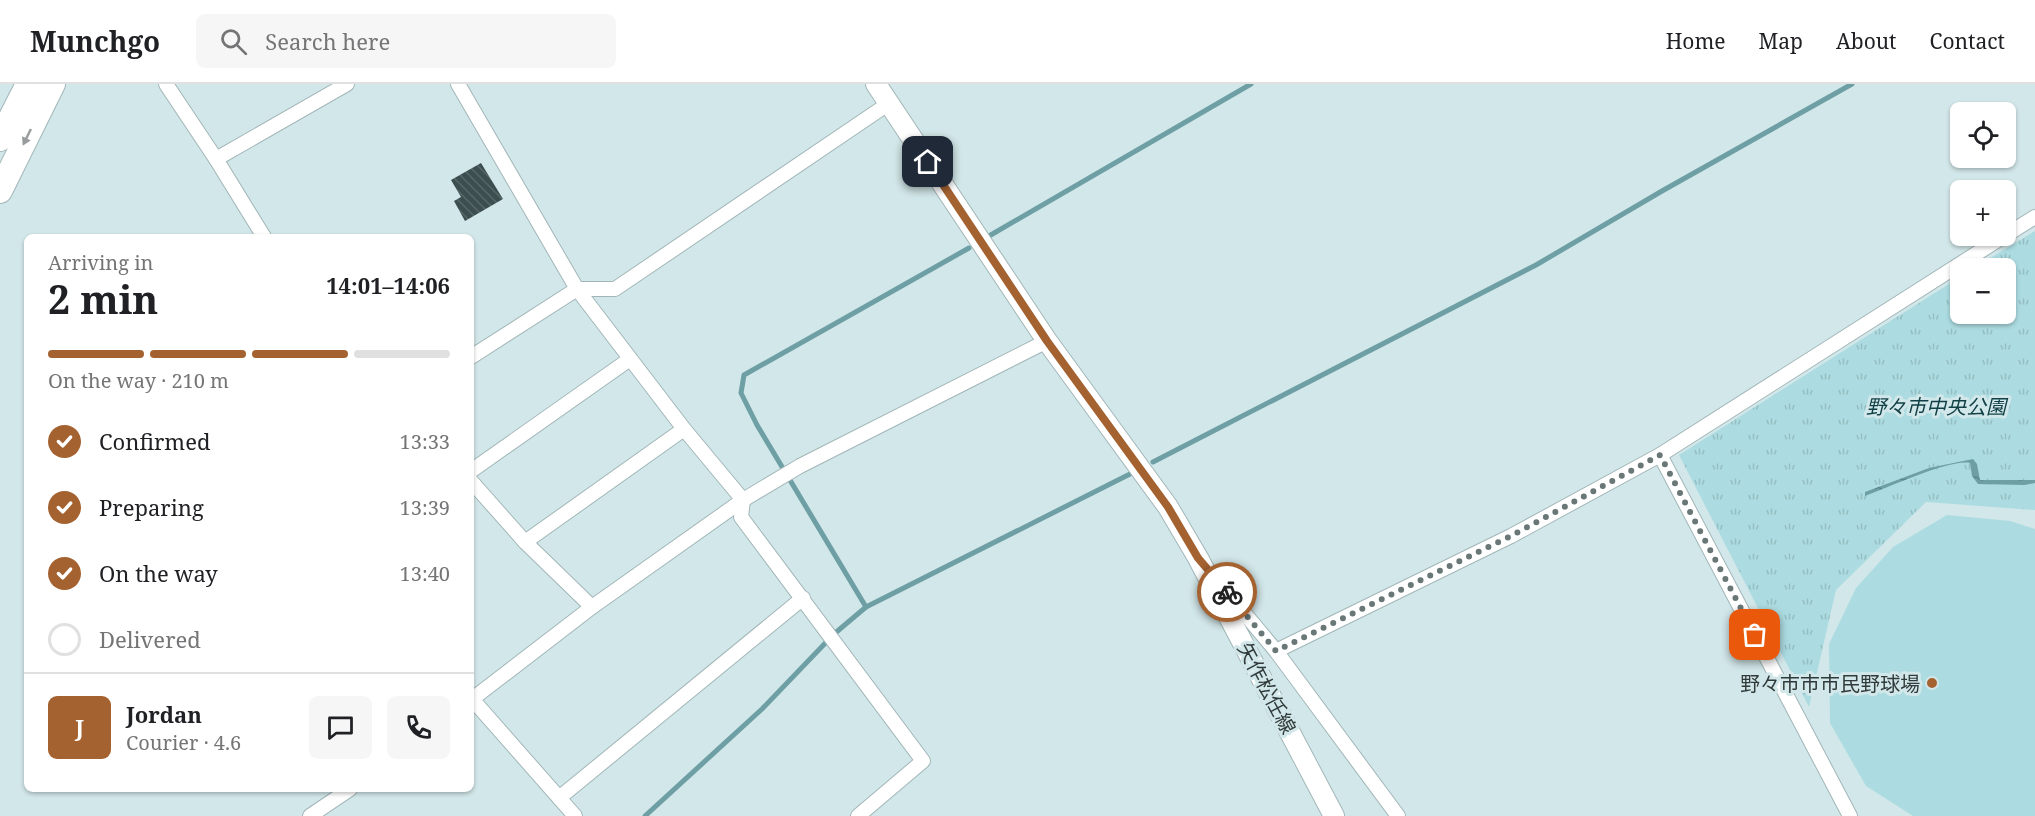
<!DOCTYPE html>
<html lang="en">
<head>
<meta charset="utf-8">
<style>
	:root { --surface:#fff; --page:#f6f6f6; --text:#202124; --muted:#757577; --line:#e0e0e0; --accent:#a56231 }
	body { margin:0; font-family:"Noto Serif","Noto Sans JP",serif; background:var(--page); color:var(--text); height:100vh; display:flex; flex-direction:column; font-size:22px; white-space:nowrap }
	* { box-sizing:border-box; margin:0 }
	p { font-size:20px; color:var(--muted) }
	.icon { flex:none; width:33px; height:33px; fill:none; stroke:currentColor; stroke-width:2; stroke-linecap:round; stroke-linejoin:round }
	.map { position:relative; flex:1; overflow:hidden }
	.side { position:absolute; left:24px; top:150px; width:450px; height:558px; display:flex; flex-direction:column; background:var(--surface); border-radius:9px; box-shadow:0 2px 4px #0004 }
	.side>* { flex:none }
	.buttons { position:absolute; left:1950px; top:18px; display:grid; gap:12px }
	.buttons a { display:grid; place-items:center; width:66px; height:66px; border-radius:9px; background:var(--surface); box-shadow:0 2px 4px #0004; font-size:30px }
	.pin { position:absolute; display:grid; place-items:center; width:51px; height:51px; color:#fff; margin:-26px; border-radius:12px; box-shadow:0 3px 9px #0006 }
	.courier { position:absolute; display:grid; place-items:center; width:60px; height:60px; margin:-30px; border:4px solid #a56231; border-radius:50%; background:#fff; color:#222; box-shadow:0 2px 8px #0007 }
	.headline em { font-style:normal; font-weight:700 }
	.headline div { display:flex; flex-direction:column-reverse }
	.headline { display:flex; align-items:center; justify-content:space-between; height:102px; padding:0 24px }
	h1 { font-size:39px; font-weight:700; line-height:45px }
	.bar { display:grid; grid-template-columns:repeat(4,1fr); gap:9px 6px; align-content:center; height:72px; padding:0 24px }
	.bar i { height:8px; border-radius:4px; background:var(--line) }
	.bar .on { background:var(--accent) }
	.bar p { grid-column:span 4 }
	.line { display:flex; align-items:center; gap:15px; padding:0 24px; border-top:2px solid var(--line) }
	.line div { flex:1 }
	.round { display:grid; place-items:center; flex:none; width:63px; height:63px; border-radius:9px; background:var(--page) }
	ol { padding:0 24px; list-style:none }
	li { display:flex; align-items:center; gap:18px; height:66px }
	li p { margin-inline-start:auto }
	li .icon { padding:6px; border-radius:50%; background:var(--accent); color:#fff; stroke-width:4 }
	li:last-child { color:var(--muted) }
	li i { width:33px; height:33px; border:3px solid var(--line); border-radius:50% }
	header { display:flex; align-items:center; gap:36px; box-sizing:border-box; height:84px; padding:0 30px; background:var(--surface); border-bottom:2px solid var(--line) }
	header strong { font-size:28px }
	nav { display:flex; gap:33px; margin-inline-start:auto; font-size:21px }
	.search { width:420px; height:54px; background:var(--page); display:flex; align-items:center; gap:15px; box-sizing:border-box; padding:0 21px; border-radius:9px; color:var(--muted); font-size:22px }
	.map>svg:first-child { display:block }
	.grass { fill:url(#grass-tufts) }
	.pitch { fill:#acdce1 }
	.water { fill:url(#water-ripples) }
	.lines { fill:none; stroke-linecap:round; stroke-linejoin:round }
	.stream { stroke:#6d9fa4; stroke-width:5 }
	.building { fill:url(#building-back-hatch) }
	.street-casing { stroke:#a2b6b8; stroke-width:16 }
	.secondary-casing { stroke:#a2b6b8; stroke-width:22 }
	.highway-casing { stroke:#a2b6b8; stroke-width:26 }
	.street { stroke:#fff; stroke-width:14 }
	.secondary { stroke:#fff; stroke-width:20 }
	.highway { stroke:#fff; stroke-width:24 }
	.oneway { fill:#989c9c }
	.done { stroke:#697777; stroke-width:6; stroke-dasharray:0 10.8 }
	.route { stroke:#a56231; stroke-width:8 }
	.poi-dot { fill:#a56231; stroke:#d2e7e9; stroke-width:2 }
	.labels { text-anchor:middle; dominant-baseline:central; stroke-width:6; stroke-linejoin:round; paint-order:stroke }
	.park-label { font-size:20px; font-style:italic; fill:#114146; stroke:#d2e7e9 }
	.poi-label { font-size:20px; fill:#313a3a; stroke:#d2e7e9; text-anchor:end }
	.street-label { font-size:20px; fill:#313a3a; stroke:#d2e7e9 }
</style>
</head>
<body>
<header>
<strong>Munchgo</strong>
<div class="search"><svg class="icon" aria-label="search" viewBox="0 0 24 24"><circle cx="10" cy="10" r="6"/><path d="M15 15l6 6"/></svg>Search here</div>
<nav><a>Home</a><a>Map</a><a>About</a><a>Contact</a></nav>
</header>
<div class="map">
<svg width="2035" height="732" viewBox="0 0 2035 732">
	<defs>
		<pattern id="grass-tufts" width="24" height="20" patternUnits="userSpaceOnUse" patternTransform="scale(1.5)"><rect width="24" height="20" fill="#acdce1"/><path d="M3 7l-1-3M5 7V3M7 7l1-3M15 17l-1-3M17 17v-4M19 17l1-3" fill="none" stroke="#94bec2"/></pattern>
		<pattern id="water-ripples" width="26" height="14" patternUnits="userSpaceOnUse" patternTransform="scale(1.5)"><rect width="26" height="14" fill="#6d9fa4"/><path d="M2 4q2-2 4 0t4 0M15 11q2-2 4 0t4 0" fill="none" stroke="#5a8387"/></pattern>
		<pattern id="building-back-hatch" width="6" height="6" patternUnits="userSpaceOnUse" patternTransform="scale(1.5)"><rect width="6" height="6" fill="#3c4e50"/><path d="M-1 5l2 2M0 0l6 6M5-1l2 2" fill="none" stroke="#576667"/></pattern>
	</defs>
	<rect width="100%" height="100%" fill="#d2e7e9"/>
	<path class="grass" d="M 2035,147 L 2035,426 L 1926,418 L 1836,506 L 1809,623 L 1679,371 L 1960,193 L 1960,230 L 2006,230 L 2006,184 L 1974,184 Z"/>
	<path class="pitch" d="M 1947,431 L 2010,437 L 2035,445 L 2035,732 L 1913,732 L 1866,702 L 1830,639 L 1829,560 L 1856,504 L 1893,463 Z"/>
	<path class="water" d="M 1973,375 L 1977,380 L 1980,396 L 2035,396 L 2035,399 L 2024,401 L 1978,400 L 1972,392 L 1970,379 C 1949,375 1888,404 1865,412 L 1865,408 L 1929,384 Z"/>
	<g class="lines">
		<g class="stream">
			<path d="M 989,152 L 1251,0"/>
			<path d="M 1153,378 L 1536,181 L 1662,107 L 1852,0"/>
			<path d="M 866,523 L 757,341 L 741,309 L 744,291 L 969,164"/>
			<path d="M 645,732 L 762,625 L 834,550 L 866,523 L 1130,390"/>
		</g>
	</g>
	<path class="building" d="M 481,79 L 503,115 L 465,137 L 454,117 L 461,113 L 451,96 Z"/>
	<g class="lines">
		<defs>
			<g id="street">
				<path d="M 166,0 L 216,75 L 264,153"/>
				<path d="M 458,0 L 577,205 L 684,345"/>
				<path d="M 216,75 L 347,0"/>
				<path d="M 2006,151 L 2035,133"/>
				<path d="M 471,273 L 577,205 L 615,205 L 888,20"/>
				<path d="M 1660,371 L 1850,732"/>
				<path d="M 471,387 L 630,275"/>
				<path d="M 471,397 L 525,458 L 592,523"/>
				<path d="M 525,458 L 684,345 L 743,416 L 741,433 L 923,677 L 858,732"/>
				<path d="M 1215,494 L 1276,567 L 1511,452 L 1660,371 L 2004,152"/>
				<path d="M 1276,567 L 1398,732"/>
				<path d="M 472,615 L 575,732"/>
				<path d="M 471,616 L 592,523 L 743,416 L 800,382 L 1047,257"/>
				<path d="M 559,714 L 803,514"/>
				<path d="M 310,732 L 350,705"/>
			</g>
			<path id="secondary" d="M 876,0 L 1047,257 L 1168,423 L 1198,474 L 1334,732"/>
			<g id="highway">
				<path d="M 0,55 L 28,0"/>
				<path d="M 0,107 L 53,0"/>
			</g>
		</defs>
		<use href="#street" class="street-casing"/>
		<use href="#secondary" class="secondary-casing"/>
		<use href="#highway" class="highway-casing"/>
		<use href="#street" class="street"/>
		<use href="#secondary" class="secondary"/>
		<use href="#highway" class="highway"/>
	</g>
	<defs><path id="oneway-solid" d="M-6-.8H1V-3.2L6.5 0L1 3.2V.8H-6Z" transform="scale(1.5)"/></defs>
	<use class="oneway" href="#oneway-solid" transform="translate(27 53) rotate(116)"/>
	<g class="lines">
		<path class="done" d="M 1227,508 L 1276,567 L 1511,452 L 1660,371 L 1755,551"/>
		<path class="route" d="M 928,78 L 1047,257 L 1168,423 L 1198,474 L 1227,508"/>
	</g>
	<circle class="poi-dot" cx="1932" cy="599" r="6"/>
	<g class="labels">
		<g class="park-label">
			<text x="1936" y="322">野々市中央公園</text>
		</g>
		<g class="poi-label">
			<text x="1920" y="599">野々市市市民野球場</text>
		</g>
		<g class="street-label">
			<text transform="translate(1267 604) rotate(62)">矢作松任線</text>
		</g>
	</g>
</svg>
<div class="buttons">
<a><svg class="icon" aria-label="locate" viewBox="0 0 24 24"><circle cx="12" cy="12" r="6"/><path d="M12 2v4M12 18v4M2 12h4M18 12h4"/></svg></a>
<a>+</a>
<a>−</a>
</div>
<div class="pin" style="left:1755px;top:551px;background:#ea580c"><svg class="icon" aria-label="bag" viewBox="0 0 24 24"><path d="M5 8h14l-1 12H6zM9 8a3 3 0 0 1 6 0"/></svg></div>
<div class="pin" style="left:928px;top:78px;background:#1f2937"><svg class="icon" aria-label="home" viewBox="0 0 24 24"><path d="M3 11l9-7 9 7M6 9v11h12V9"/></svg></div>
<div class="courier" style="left:1227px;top:508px"><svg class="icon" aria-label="bike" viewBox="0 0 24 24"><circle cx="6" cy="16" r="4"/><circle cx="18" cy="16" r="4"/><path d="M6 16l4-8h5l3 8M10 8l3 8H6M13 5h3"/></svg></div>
<section class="side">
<div class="headline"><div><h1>2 min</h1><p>Arriving in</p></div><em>14:01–14:06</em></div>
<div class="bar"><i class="on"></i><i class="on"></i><i class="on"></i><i></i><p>On the way · 210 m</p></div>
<ol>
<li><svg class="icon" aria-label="check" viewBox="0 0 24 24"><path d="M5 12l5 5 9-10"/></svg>Confirmed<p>13:33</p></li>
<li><svg class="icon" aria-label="check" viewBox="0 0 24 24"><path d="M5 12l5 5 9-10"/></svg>Preparing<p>13:39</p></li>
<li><svg class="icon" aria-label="check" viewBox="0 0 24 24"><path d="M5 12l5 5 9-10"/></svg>On the way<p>13:40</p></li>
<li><i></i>Delivered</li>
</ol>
<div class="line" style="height:108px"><b class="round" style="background:var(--accent);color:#fff">J</b><div><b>Jordan</b><p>Courier · 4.6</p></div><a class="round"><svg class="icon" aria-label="chat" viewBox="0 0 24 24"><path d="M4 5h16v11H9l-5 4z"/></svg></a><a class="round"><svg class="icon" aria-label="phone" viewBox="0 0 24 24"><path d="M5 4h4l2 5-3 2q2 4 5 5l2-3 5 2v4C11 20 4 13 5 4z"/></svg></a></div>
</section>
</div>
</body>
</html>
